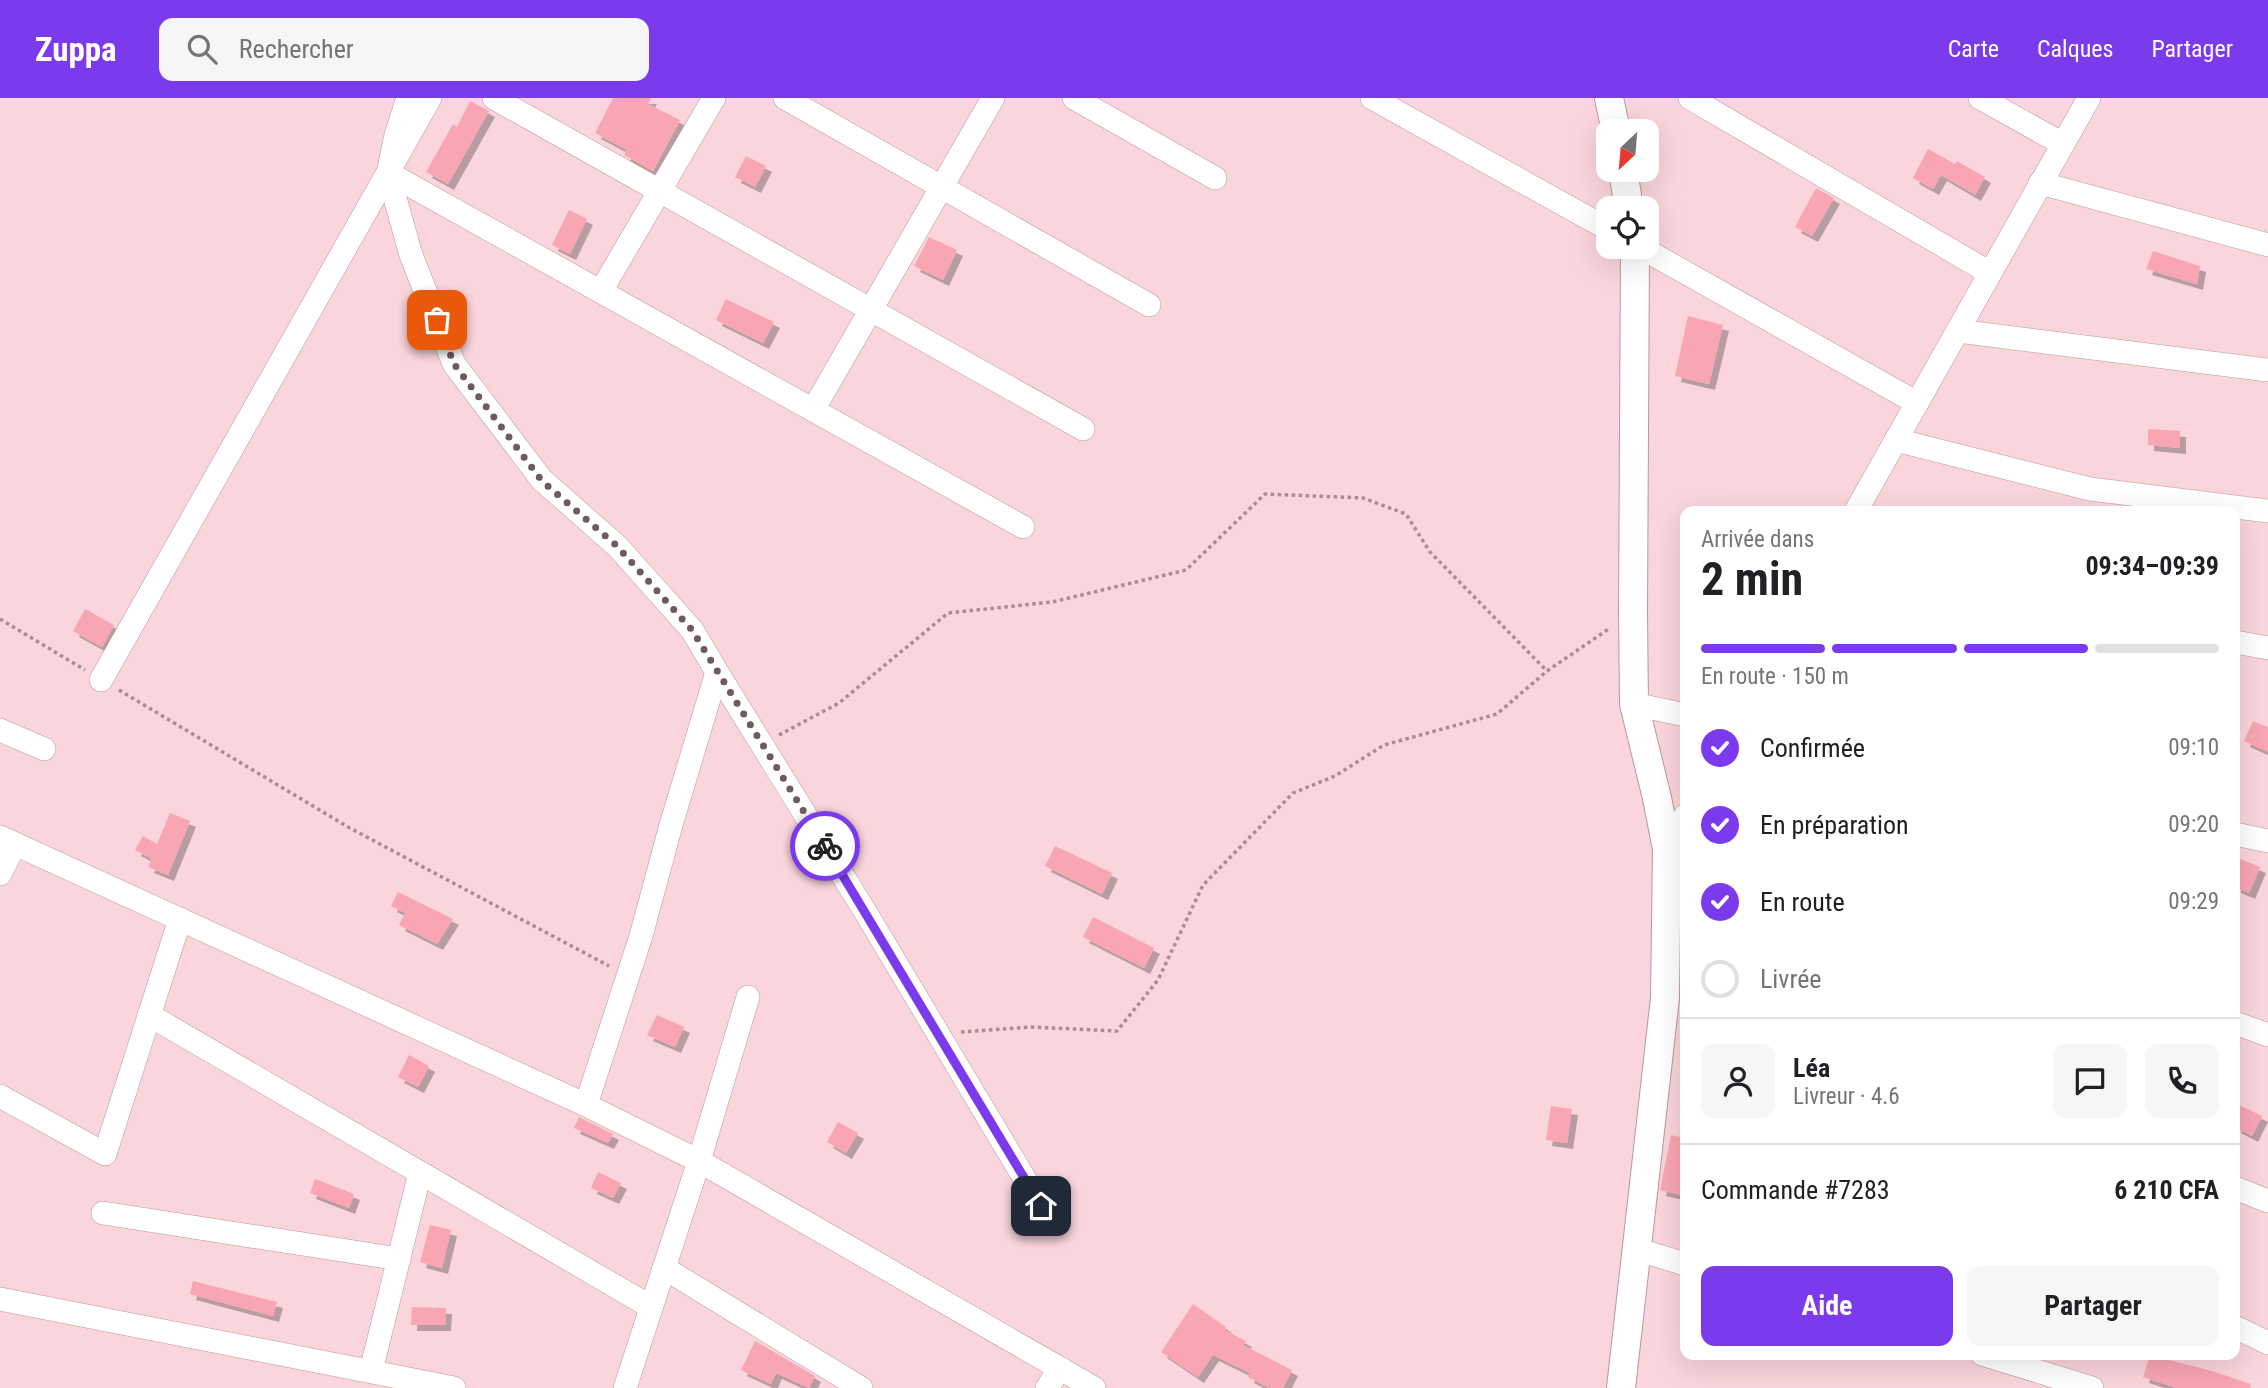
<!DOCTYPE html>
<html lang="fr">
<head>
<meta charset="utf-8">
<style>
	:root { --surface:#fff; --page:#f6f6f6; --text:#202124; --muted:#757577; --line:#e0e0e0; --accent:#7c3aed }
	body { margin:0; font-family:"Roboto Condensed",sans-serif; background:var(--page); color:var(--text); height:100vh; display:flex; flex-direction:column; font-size:26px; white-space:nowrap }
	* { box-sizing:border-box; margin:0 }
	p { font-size:23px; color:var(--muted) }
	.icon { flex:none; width:38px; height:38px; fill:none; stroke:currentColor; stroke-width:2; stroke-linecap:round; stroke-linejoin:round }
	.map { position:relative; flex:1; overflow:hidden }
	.drawer { position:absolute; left:1680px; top:408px; width:560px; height:854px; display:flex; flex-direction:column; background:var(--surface); border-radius:14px; box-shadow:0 7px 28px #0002 }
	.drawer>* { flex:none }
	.needle { width:46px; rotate:206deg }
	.controls { position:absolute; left:1596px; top:21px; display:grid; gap:14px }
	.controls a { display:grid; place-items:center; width:63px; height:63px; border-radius:14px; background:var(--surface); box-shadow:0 7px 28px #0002; font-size:35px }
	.pin { position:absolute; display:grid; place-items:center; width:60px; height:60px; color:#fff; margin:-30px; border-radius:14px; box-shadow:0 4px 10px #0006 }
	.courier { position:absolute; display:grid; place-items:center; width:70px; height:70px; margin:-35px; border:5px solid #7c3aed; border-radius:50%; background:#fff; color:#222; box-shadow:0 2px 9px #0007 }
	.overview em { font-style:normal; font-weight:700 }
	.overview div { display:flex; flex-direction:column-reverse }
	.overview { display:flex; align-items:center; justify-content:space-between; height:119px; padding:0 21px }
	h1 { font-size:46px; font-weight:700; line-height:52px }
	.bar { display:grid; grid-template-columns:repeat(4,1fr); gap:10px 7px; align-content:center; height:84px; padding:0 21px }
	.bar i { height:9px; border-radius:5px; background:var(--line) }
	.bar .selected { background:var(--accent) }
	.bar p { grid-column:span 4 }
	.line { display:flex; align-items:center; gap:18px; padding:0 21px; border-top:2px solid var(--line) }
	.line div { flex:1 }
	.round { display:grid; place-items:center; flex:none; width:74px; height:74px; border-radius:14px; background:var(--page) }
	ol { padding:0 21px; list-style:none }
	li { display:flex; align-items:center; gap:21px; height:77px }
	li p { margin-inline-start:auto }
	li .icon { padding:7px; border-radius:50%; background:var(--accent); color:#fff; stroke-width:4 }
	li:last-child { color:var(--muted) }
	li i { width:38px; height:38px; border:4px solid var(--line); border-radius:50% }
	.action { display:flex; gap:14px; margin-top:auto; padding:14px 21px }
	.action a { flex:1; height:80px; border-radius:14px; background:var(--accent); color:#fff; font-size:28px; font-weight:700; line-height:80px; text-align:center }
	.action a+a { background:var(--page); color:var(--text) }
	header { display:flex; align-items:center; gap:42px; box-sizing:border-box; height:98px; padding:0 35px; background:var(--accent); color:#fff }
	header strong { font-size:33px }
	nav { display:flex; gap:38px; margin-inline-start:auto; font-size:24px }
	.search { width:490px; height:63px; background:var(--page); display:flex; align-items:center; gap:18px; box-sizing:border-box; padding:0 24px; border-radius:14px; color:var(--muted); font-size:26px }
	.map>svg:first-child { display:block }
	.building { fill:#f9a5b3; filter:url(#shadow) }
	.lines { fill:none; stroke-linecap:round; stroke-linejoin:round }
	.minor-casing { stroke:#ba989c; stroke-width:24 }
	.tertiary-casing { stroke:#ba989c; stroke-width:30 }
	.path { stroke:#a88d91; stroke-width:3.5; stroke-dasharray:3.5 3.5; stroke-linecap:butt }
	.minor { stroke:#fff; stroke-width:23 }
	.tertiary { stroke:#fff; stroke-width:28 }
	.done { stroke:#6f5a5d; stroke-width:7; stroke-dasharray:0 12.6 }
	.route { stroke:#7c3aed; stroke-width:9 }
</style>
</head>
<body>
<header>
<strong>Zuppa</strong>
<div class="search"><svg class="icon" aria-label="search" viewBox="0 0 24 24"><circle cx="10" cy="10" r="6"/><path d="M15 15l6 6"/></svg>Rechercher</div>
<nav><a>Carte</a><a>Calques</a><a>Partager</a></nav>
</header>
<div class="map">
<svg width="2268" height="1290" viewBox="0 0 2268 1290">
	<defs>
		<filter id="shadow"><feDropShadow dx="6" dy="6" stdDeviation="0" flood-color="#0004"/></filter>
	</defs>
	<rect width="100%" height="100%" fill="#fad5db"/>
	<g class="building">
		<path d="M 613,0 L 651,0 L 648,6 L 680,22 L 653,73 L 624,57 L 627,52 L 595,35 Z"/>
		<path d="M 470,3 L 489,13 L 448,86 L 426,74 L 453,26 L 457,29 Z"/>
		<path d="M 1928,51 L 1955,66 L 1957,63 L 1985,79 L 1975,97 L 1941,77 L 1933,91 L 1913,80 Z"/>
		<path d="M 746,58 L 766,68 L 755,89 L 735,79 Z"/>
		<path d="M 1816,90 L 1834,100 L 1812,138 L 1795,129 Z"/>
		<path d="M 569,112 L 587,121 L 570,156 L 552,147 Z"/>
		<path d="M 929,139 L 957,152 L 943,182 L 914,168 Z"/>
		<path d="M 2153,153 L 2200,168 L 2197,186 L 2146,171 Z"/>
		<path d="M 726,201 L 774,224 L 763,245 L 716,222 Z"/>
		<path d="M 1688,218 L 1723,227 L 1709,286 L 1675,278 Z"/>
		<path d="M 2148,331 L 2180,333 L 2180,350 L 2148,347 Z"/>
		<path d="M 85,511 L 114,527 L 102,549 L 73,533 Z"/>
		<path d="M 2253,623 L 2268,629 L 2268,654 L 2244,643 Z"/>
		<path d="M 170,715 L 190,723 L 168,777 L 148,769 L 152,761 L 135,752 L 143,738 L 157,746 Z"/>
		<path d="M 1055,748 L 1112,775 L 1102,796 L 1045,768 Z"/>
		<path d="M 2238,760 L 2260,769 L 2249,795 L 2235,789 L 2235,768 Z"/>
		<path d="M 398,794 L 453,821 L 437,846 L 399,827 L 405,815 L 391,808 Z"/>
		<path d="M 1093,819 L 1154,850 L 1144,870 L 1083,839 Z"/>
		<path d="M 657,917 L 684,929 L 675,949 L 647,937 Z"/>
		<path d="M 409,957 L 429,968 L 418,989 L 398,979 Z"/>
		<path d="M 2235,1005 L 2262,1018 L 2252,1038 L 2235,1029 Z"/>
		<path d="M 1551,1008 L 1572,1011 L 1567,1045 L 1546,1042 Z"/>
		<path d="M 579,1019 L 613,1036 L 608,1045 L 574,1030 Z"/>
		<path d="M 838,1024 L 858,1035 L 846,1055 L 827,1044 Z"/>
		<path d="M 1671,1037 L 1685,1040 L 1685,1098 L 1660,1092 Z"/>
		<path d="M 598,1074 L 621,1085 L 613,1100 L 591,1090 Z"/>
		<path d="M 315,1081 L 354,1096 L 349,1110 L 310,1095 Z"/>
		<path d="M 430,1127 L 451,1132 L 442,1170 L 420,1164 Z"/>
		<path d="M 193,1183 L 277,1204 L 273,1218 L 190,1196 Z"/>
		<path d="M 1193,1206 L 1226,1229 L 1224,1232 L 1246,1243 L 1243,1247 L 1292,1272 L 1283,1290 L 1269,1290 L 1248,1279 L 1250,1275 L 1213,1257 L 1198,1279 L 1161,1254 Z"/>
		<path d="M 412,1209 L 446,1210 L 445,1227 L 411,1227 Z"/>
		<path d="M 755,1243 L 815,1278 L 809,1290 L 776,1275 L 771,1286 L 741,1272 Z"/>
		<path d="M 2150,1257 L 2212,1273 L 2251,1286 L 2250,1290 L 2177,1290 L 2143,1279 Z"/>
	</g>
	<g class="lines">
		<defs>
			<g id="minor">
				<path d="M 408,0 L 396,37 L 388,75 L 411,157 L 454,266 L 542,382 L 617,448 L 692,532 L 717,574 L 671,727 L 641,838 L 586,1007"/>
				<path d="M 494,0 L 1083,331"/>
				<path d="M 785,0 L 1149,207"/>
				<path d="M 1074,0 L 1215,80"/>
				<path d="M 1372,0 L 1608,131"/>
				<path d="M 1690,0 L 1990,175"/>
				<path d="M 1980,0 L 2063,46"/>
				<path d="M 388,75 L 1023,429"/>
				<path d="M 2040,85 L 2268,147"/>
				<path d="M 1640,149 L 1917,305"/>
				<path d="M 601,193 L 714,0"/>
				<path d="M 1958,233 L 2268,272"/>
				<path d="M 813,312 L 993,0"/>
				<path d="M 1896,342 L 2090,391 L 2268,413"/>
				<path d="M 1856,413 L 2089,0"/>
				<path d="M 2235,544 L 2268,550"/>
				<path d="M 717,574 L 866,815 L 1041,1108"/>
				<path d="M 101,582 L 430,0"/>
				<path d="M 1634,606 L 1685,617"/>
				<path d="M 0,632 L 44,651"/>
				<path d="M 2235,736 L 2268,743"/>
				<path d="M 0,739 L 586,1007 L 699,1063 L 1094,1290"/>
				<path d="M 1667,751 L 1685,718"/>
				<path d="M 0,776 L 15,746"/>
				<path d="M 149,917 L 651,1209"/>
				<path d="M 2235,925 L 2268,937"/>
				<path d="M 0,998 L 105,1056 L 180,821"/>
				<path d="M 2235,1090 L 2268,1103"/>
				<path d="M 103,1115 L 399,1161"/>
				<path d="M 1636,1151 L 1685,1166"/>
				<path d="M 664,1170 L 861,1290"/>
				<path d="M 0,1201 L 454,1290"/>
				<path d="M 2235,1229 L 2268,1245"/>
				<path d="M 1982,1256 L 2092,1290"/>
				<path d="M 371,1273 L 420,1075"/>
				<path d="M 625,1290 L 699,1063 L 748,899"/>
				<path d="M 1047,1290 L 1060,1270"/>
			</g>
			<g id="tertiary">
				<path d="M 1609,0 L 1616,33"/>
				<path d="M 1623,72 L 1629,110"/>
				<path d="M 1621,1290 L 1665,900 L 1667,751 L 1657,700 L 1634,606 L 1633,515 L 1635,149"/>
			</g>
		</defs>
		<use href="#minor" class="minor-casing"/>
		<use href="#tertiary" class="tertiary-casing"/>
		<g class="path">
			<path d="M 0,521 L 85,572"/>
			<path d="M 119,592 L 348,729 L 609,868"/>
			<path d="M 779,637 L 839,605 L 948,515 L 1052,504 L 1186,472 L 1265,396 L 1363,400 L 1406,416 L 1430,454 L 1547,573"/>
			<path d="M 961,934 L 1031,929 L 1117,933 L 1158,882 L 1203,787 L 1293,695 L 1335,678 L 1384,647 L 1497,616 L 1547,573 L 1610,530"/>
		</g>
		<use href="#minor" class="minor"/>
		<use href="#tertiary" class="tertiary"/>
	</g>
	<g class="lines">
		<path class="done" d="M 437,222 L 454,266 L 542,383 L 617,448 L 692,532 L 825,748"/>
		<path class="route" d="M 825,748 L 1041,1108"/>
	</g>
</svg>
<div class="controls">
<a><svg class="needle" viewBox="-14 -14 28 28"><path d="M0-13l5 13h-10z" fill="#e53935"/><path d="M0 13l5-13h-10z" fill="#757577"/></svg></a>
<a><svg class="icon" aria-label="locate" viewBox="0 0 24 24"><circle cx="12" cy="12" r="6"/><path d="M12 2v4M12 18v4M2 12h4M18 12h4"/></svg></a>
</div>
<div class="pin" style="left:437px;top:222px;background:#ea580c"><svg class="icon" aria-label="bag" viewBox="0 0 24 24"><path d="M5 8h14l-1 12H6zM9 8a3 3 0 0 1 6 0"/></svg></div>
<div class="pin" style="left:1041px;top:1108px;background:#1f2937"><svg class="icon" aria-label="home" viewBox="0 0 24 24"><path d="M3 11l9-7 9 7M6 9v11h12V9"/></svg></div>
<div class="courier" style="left:825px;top:748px"><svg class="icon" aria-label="bike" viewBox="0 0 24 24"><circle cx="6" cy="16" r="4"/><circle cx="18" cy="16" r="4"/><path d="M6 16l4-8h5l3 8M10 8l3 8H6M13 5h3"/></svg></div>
<section class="drawer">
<div class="overview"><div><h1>2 min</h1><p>Arrivée dans</p></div><em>09:34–09:39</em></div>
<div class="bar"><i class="selected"></i><i class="selected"></i><i class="selected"></i><i></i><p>En route · 150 m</p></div>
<ol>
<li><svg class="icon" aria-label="check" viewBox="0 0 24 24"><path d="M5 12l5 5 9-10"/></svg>Confirmée<p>09:10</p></li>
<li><svg class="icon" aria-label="check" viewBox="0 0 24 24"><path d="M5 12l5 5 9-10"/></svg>En préparation<p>09:20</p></li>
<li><svg class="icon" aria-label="check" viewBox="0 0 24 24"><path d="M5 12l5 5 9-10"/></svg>En route<p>09:29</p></li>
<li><i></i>Livrée</li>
</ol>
<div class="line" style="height:126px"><a class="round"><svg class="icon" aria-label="person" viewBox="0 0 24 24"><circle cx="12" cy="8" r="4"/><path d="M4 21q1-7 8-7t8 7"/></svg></a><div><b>Léa</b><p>Livreur · 4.6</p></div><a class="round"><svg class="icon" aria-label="chat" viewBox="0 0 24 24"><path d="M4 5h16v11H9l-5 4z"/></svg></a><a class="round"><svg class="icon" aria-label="phone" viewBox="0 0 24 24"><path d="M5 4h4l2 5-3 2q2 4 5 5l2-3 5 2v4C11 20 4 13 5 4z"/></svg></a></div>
<div class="line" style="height:91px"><div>Commande #7283</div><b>6 210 CFA</b></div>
<div class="action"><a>Aide</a><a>Partager</a></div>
</section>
</div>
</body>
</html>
